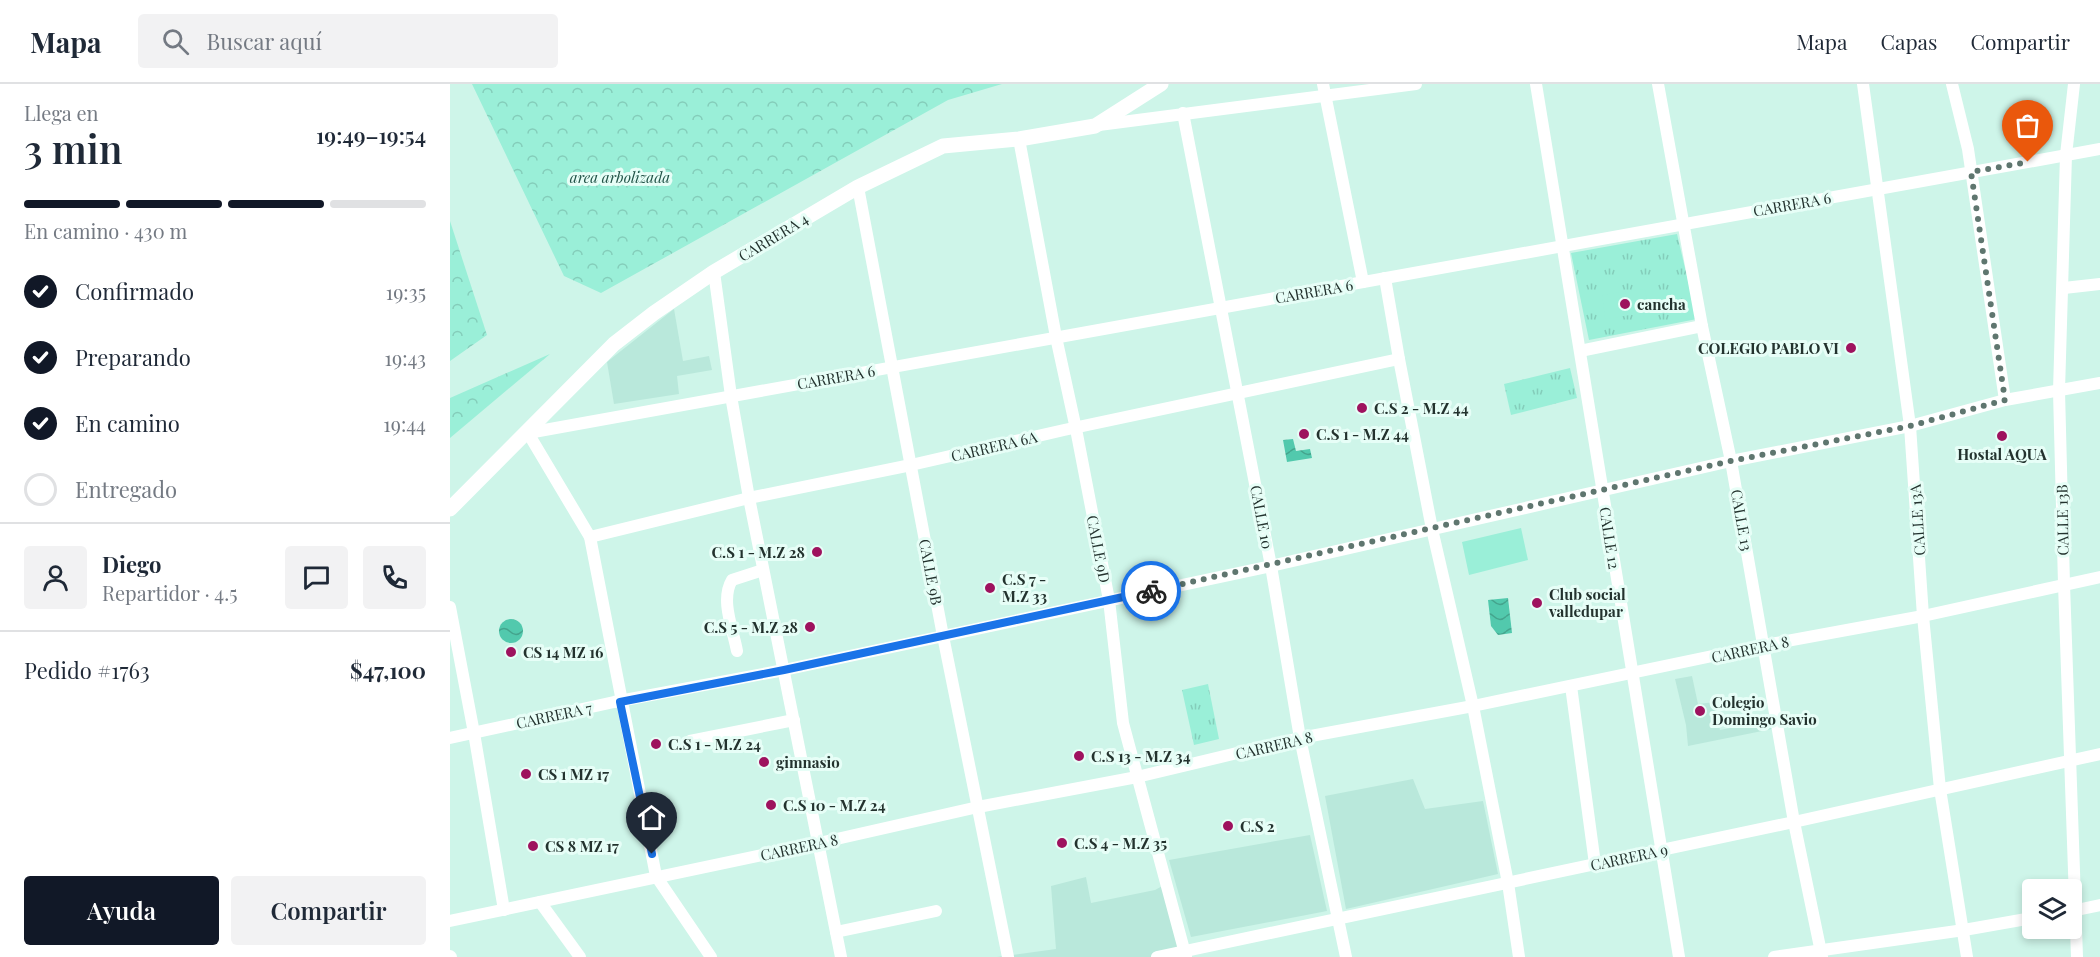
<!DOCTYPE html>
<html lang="es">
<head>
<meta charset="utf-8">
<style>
	:root { --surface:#fff; --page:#f2f2f3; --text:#1f2937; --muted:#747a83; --line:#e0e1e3; --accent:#111827 }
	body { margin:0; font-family:"Playfair Display",serif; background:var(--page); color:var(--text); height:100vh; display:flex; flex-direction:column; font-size:22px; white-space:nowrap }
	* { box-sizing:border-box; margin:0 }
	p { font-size:20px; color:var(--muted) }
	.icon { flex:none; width:33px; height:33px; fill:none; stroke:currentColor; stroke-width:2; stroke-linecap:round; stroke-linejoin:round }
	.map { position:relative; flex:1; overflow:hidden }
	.drawer { display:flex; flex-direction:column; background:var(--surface); width:450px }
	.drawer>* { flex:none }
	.buttons { position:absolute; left:1572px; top:795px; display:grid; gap:12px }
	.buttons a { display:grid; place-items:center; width:60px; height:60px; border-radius:6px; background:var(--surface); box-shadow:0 3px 9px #0003; font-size:30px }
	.pin { position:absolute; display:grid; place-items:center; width:51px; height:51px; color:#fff; margin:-62px -26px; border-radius:50% 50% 50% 0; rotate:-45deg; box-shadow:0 0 6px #0007 }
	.pin .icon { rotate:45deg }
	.courier { position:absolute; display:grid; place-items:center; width:60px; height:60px; margin:-30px; border:4px solid #1a73e8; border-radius:50%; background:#fff; color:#222; box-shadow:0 2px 8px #0007 }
	.summary em { font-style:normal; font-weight:600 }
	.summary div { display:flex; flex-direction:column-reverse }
	.summary { display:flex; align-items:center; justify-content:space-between; height:102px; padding:0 24px }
	h1 { font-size:39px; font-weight:600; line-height:45px }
	.bar { display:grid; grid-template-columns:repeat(4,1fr); gap:9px 6px; align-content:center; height:72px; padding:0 24px }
	.bar i { height:8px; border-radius:4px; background:var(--line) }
	.bar .active { background:var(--accent) }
	.bar p { grid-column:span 4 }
	.line { display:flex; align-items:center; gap:15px; padding:0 24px; border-top:2px solid var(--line) }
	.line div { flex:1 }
	.round { display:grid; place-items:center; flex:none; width:63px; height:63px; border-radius:6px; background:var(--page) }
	ol { padding:0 24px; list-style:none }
	li { display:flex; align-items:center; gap:18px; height:66px }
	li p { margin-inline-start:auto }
	li .icon { padding:6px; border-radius:50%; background:var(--accent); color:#fff; stroke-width:4 }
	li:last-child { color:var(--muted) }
	li i { width:33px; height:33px; border:3px solid var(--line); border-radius:50% }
	.action { display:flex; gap:12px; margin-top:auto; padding:12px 24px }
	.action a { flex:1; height:69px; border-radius:6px; background:var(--accent); color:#fff; font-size:24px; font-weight:600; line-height:69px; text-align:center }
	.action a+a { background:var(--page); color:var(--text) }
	header { display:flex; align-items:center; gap:36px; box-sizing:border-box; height:84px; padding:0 30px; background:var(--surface); border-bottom:2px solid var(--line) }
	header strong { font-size:28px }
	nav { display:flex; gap:33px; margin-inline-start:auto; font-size:21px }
	.search { width:420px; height:54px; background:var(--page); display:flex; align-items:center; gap:15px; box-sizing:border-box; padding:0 21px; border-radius:6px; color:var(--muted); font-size:22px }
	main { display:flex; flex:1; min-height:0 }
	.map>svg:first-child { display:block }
	.built { fill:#b9e8db }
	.grass { fill:url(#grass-tufts) }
	.forest { fill:url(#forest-crowns) }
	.garden { fill:#9aefd8 }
	.water { fill:url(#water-waves) }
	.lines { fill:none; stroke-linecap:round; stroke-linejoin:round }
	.minor { stroke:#fff; stroke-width:12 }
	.major { stroke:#fff; stroke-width:15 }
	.done { stroke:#5f766f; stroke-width:6; stroke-dasharray:0 10.8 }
	.route { stroke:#1a73e8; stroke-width:8 }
	.poi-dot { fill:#9e125e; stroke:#e7fef7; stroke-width:2 }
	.labels { text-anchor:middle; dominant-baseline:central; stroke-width:6; stroke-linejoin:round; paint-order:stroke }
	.park-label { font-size:15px; font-style:italic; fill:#215347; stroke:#e7fef7 }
	.street-label { font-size:15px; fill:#23322e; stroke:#e7fef7 }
	.poi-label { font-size:15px; font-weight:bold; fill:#23322e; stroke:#e7fef7; text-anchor:start }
</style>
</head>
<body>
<header>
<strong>Mapa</strong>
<div class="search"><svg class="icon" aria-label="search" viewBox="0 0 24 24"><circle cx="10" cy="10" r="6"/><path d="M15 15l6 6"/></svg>Buscar aquí</div>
<nav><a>Mapa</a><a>Capas</a><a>Compartir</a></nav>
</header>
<main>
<section class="drawer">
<div class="summary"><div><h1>3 min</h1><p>Llega en</p></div><em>19:49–19:54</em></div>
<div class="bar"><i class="active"></i><i class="active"></i><i class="active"></i><i></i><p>En camino · 430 m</p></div>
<ol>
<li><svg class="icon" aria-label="check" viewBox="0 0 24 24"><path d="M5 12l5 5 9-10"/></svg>Confirmado<p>19:35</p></li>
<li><svg class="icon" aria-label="check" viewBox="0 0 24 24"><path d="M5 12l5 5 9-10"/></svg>Preparando<p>19:43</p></li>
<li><svg class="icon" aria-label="check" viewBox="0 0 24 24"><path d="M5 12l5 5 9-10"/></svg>En camino<p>19:44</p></li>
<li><i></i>Entregado</li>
</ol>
<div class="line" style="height:108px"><a class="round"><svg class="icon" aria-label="person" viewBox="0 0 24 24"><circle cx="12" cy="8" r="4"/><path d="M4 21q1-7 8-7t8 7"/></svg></a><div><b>Diego</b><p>Repartidor · 4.5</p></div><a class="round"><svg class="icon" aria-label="chat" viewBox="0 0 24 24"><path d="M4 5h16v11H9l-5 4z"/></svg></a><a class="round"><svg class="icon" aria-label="phone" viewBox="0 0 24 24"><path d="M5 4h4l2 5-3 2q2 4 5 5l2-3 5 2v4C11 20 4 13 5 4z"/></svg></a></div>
<div class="line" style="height:78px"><div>Pedido #1763</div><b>$47,100</b></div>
<div class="action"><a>Ayuda</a><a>Compartir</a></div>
</section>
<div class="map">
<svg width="1650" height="873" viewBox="0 0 1650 873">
	<defs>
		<pattern id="grass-tufts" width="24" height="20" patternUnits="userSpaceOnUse" patternTransform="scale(1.5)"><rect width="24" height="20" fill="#9aefd8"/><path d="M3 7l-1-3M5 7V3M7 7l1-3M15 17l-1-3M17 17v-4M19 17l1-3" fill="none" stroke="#84cdba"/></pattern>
		<pattern id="forest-crowns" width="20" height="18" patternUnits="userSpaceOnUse" patternTransform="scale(1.5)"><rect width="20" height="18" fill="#9aefd8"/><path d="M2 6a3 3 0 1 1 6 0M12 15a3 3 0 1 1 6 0" fill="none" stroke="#84cdba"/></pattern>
		<pattern id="water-waves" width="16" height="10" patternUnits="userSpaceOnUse" patternTransform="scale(1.5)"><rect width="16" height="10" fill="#52c9ad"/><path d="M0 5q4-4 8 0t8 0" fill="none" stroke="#44a48d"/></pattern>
	</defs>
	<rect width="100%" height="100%" fill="#cef5e9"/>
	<g class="built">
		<path d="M 224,225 L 233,277 L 259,272 L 262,286 L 227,292 L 229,310 L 164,320 L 157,278 Z"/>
		<path d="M 1242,592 L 1248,620 L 1265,618 L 1271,639 L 1269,640 L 1270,646 L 1321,636 L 1322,645 L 1238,662 L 1236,641 L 1225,595 Z"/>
		<path d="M 963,695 L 975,725 L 1033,717 L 1048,790 L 896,825 L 875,712 Z"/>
		<path d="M 860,751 L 877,827 L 741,853 L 719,776 Z"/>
		<path d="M 636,793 L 641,819 L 705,806 L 716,800 L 734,867 L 707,873 L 547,873 L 606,865 L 601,802 Z"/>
	</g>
	<g class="grass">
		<path d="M 1227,150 L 1247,235 L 1139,256 L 1121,169 Z"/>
		<path d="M 1120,284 L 1127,314 L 1061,331 L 1054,300 Z"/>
		<path d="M 758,600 L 769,655 L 744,661 L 732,606 Z"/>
	</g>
	<g class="forest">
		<path d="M 22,0 L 552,0 L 498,16 L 151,209 L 114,192 Z"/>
		<path d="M 0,137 L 37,251 L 0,277 Z"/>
		<path d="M 100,270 L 0,354 L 0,314 Z"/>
	</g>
	<g class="garden">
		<path d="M 1195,205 L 1199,228 L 1155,235 L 1152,211 Z"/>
		<path d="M 1071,444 L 1078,476 L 1019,491 L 1012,458 Z"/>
	</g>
	<g class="water">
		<path d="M 843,355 L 846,367 L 860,365 L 862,374 L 837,378 L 833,356 Z"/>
		<path d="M 1058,514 L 1062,549 L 1048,551 L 1041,542 L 1038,516 Z"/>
		<circle cx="61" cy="547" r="12"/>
	</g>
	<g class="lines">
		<g class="minor">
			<path d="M 873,0 L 913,198"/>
			<path d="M 1086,0 L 1229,873"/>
			<path d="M 1208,0 L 1252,242 L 1281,377 L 1344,738 L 1372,873"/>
			<path d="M 1413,0 L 1460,342 L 1473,532 L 1490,705 L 1517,873"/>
			<path d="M 1502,0 L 1518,65 L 1555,316"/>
			<path d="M 1624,0 L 1616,71 L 1609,307 L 1614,500 L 1627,873"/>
			<path d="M 733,29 L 821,482 L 850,654 L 896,873"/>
			<path d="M 649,41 L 966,0"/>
			<path d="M 569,55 L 606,253 L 626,345 L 659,516 L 673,639 L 736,873"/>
			<path d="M 408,103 L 493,552 L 558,873"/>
			<path d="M 264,188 L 281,312 L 299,414 L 391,873"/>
			<path d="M 935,194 L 949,275 L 982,445 L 1023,622 L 1058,799 L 1069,873"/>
			<path d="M 1614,204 L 1650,200"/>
			<path d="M 1130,267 L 1252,242"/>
			<path d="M 140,453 L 299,414 L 461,381 L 614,346 L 949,275"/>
			<path d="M 0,523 L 24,649 L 54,826"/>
			<path d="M 287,567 C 283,545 270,516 282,496 L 313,486"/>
			<path d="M 1121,602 L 1145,780"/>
			<path d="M 0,654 L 164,618 L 334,586 L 821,482 L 1281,377 L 1460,342 L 1555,316 L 1650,299"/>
			<path d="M 240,657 L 344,636"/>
			<path d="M 90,818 L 130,873"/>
			<path d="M 1622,827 L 1650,821"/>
			<path d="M 0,837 L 369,759 L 528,723 L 687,693 L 850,654 L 1023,622 L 1315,561 L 1473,532 L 1650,493"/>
			<path d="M 386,848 L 486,827"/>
			<path d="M 0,872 L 1,873"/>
			<path d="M 261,873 L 206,792 L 140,453 L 78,349 L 1650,65"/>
			<path d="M 707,873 L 1344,738 L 1650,670"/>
			<path d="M 1324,873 L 1514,846 L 1582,834"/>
		</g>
		<path class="major" d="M 0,425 L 164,260 L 204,229 L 264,188 L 408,103 L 493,62 L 569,55 L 645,42 L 711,0"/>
	</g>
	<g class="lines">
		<path class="done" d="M 701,507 L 1281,377 L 1460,342 L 1555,316 L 1521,88 L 1578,78"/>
		<path class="route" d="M 202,770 L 170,618 L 334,586 L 701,507"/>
	</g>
	<g class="poi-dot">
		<circle cx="1175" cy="220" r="6"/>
		<circle cx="1401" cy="264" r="6"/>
		<circle cx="912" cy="324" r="6"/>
		<circle cx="854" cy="350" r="6"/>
		<circle cx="1552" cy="352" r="6"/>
		<circle cx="367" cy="468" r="6"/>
		<circle cx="540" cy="504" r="6"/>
		<circle cx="1087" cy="519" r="6"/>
		<circle cx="360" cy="543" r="6"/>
		<circle cx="61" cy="568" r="6"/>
		<circle cx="1250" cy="627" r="6"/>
		<circle cx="206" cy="660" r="6"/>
		<circle cx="629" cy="672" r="6"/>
		<circle cx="314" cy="678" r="6"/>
		<circle cx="76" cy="690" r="6"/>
		<circle cx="321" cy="721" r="6"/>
		<circle cx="778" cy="742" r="6"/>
		<circle cx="612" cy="759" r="6"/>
		<circle cx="83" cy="762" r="6"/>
	</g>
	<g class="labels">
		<g class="park-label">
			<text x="170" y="93">area arbolizada</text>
		</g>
		<g class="street-label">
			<text transform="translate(1342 120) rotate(-10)">CARRERA 6</text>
			<text transform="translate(323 153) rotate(-31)">CARRERA 4</text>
			<text transform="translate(864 207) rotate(-10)">CARRERA 6</text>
			<text transform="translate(386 293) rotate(-10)">CARRERA 6</text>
			<text transform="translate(544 362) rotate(-13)">CARRERA 6A</text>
			<text transform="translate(812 433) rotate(79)">CALLE 10</text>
			<text transform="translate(1292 436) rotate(80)">CALLE 13</text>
			<text transform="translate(1467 436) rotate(-94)">CALLE 13A</text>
			<text transform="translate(1612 436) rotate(-91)">CALLE 13B</text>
			<text transform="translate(1160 454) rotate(81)">CALLE 12</text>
			<text transform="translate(649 465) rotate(79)">CALLE 9D</text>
			<text transform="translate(481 488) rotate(79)">CALLE 9B</text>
			<text transform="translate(1300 565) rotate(-12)">CARRERA 8</text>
			<text transform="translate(104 631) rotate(-12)">CARRERA 7</text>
			<text transform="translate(824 661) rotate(-13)">CARRERA 8</text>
			<text transform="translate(349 763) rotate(-12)">CARRERA 8</text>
			<text transform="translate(1179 773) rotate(-12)">CARRERA 9</text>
		</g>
		<g class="poi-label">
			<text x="1187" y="220">cancha</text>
			<text x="1389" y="264" text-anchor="end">COLEGIO PABLO VI</text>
			<text x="924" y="324">C.S 2 - M.Z 44</text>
			<text x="866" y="350">C.S 1 - M.Z 44</text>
			<text x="1552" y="370" text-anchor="middle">Hostal AQUA</text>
			<text x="355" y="468" text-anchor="end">C.S 1 - M.Z 28</text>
			<text x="552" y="495">C.S 7 -<tspan x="552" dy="17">M.Z 33</tspan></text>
			<text x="1099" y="510">Club social<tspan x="1099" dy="17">valledupar</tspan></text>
			<text x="348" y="543" text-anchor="end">C.S 5 - M.Z 28</text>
			<text x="73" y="568">CS 14 MZ 16</text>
			<text x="1262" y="618">Colegio<tspan x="1262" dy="17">Domingo Savio</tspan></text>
			<text x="218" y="660">C.S 1 - M.Z 24</text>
			<text x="641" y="672">C.S 13 - M.Z 34</text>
			<text x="326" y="678">gimnasio</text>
			<text x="88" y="690">CS 1 MZ 17</text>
			<text x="333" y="721">C.S 10 - M.Z 24</text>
			<text x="790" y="742">C.S 2</text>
			<text x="624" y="759">C.S 4 - M.Z 35</text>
			<text x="95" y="762">CS 8 MZ 17</text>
		</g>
	</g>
</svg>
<div class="buttons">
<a><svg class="icon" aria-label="layers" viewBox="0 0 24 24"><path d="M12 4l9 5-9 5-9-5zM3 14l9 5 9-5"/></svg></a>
</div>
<div class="pin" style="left:1578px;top:78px;background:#ea580c"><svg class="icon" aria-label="bag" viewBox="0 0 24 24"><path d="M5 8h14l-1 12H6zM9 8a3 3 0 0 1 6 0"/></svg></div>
<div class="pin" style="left:202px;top:770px;background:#1f2937"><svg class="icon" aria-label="home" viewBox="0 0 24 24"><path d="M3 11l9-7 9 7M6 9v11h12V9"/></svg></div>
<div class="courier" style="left:701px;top:507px"><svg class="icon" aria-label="bike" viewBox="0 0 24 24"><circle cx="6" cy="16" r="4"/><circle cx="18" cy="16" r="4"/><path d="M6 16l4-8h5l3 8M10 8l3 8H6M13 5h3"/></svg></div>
</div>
</main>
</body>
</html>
